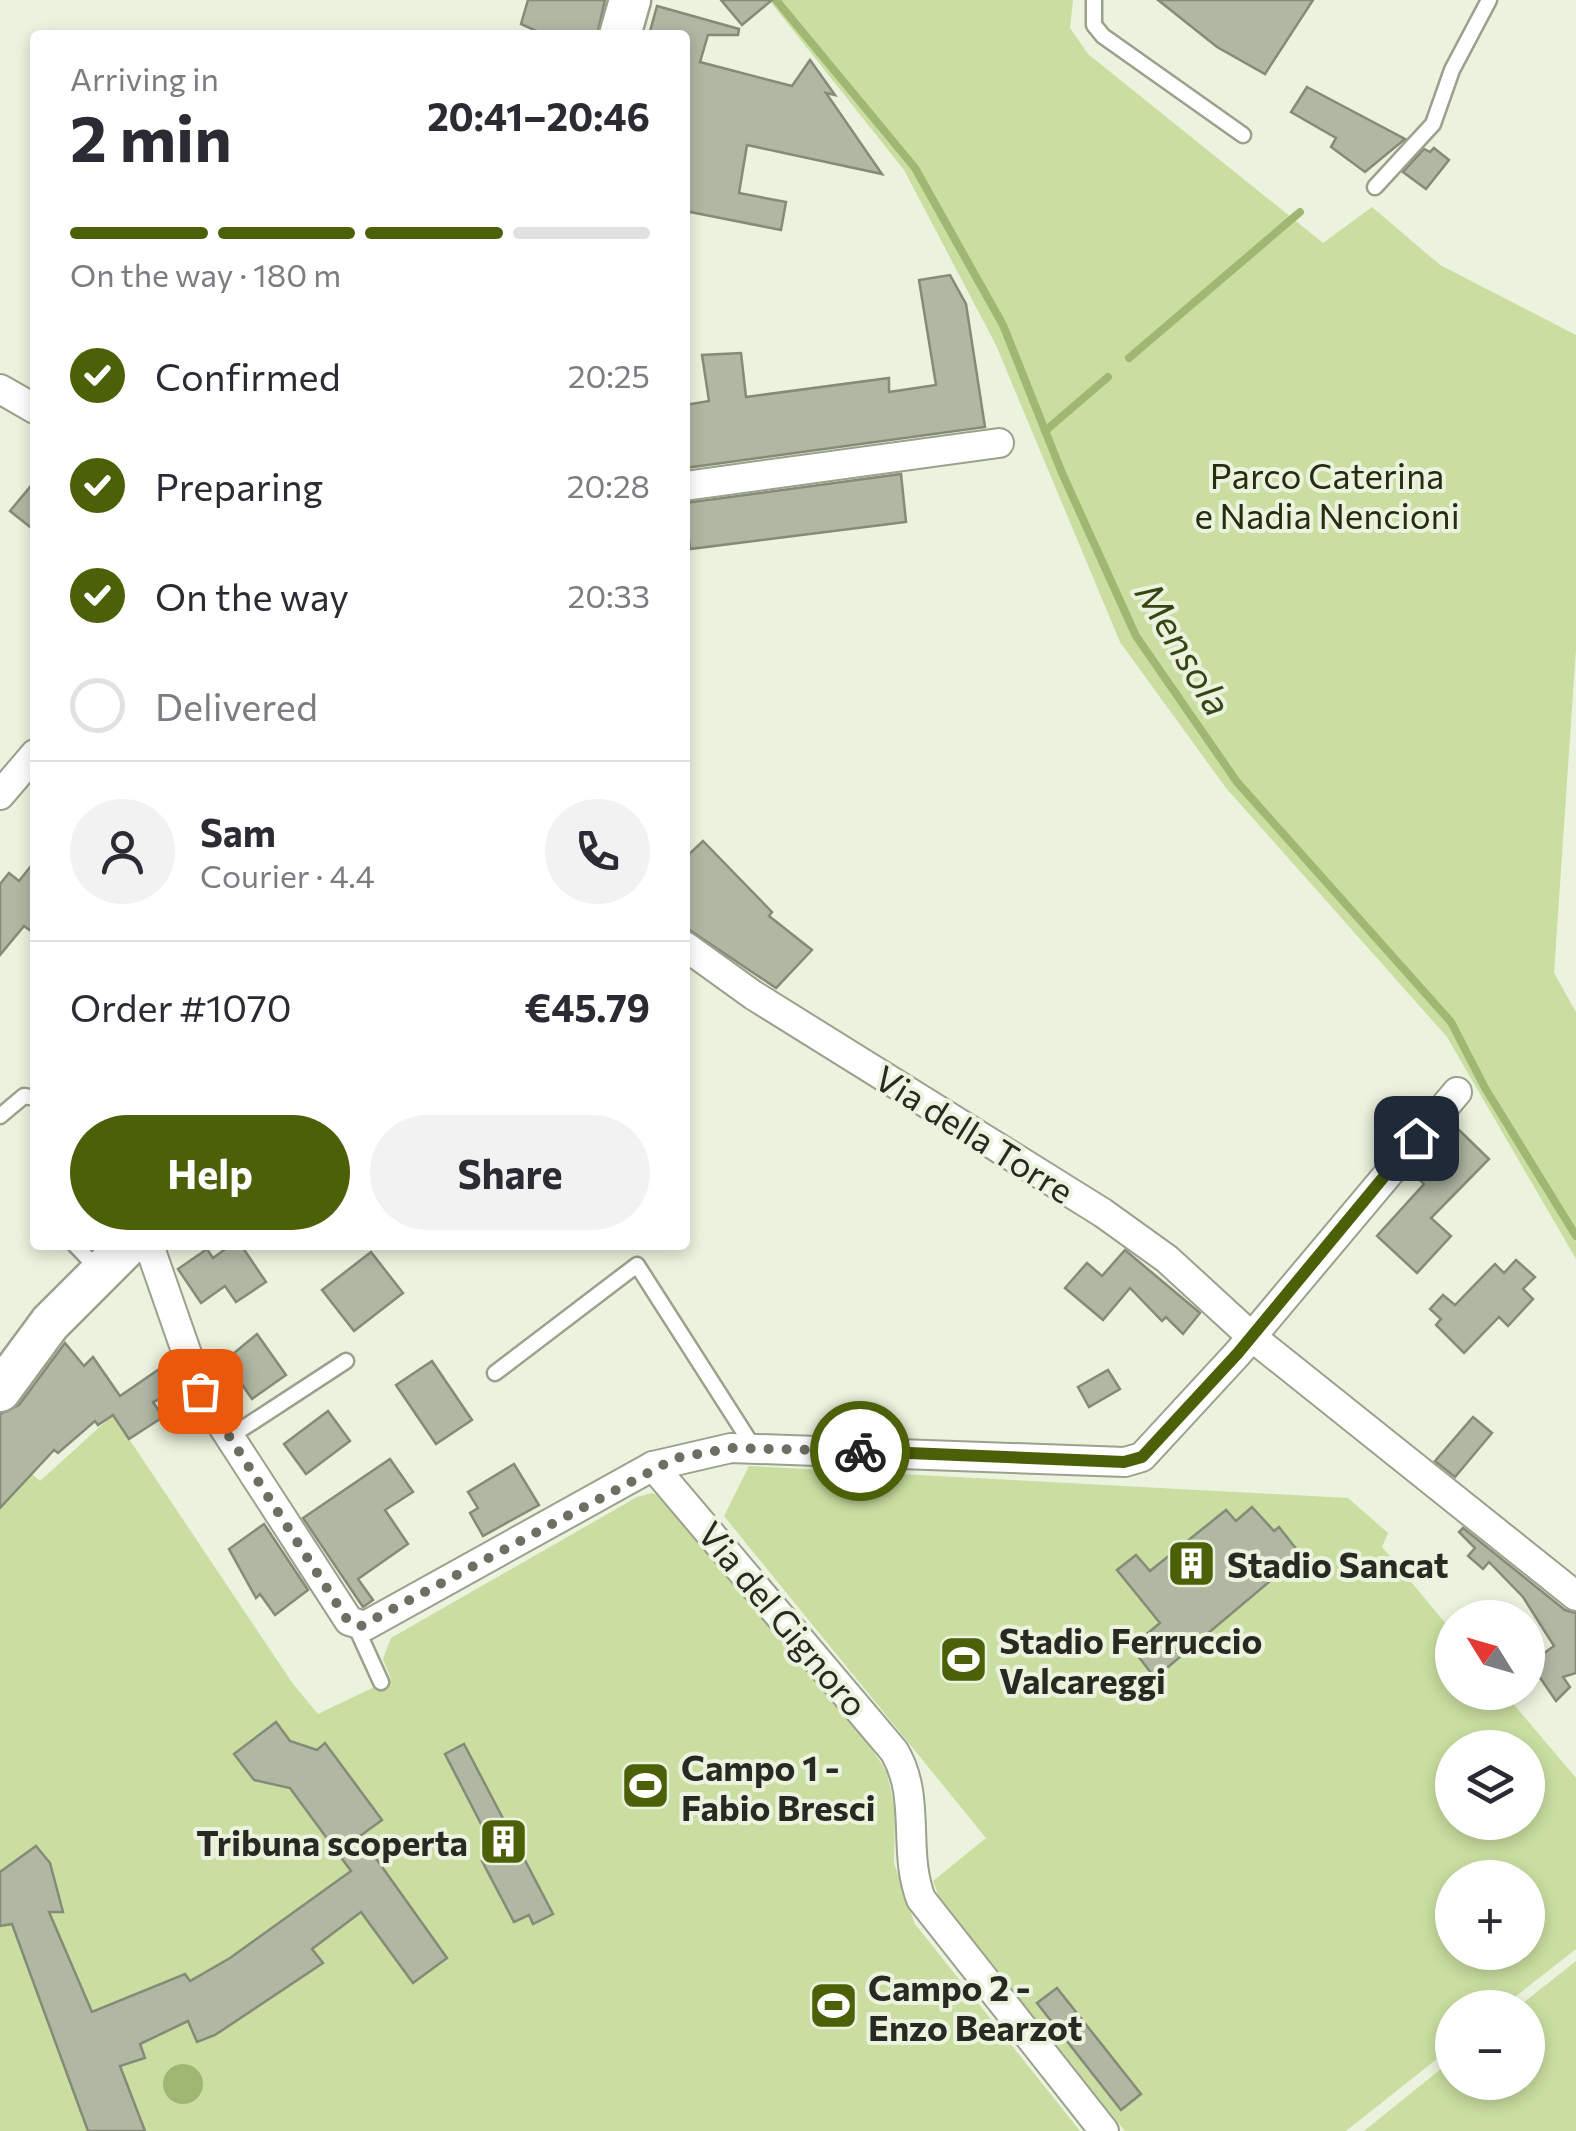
<!DOCTYPE html>
<html lang="en">
<head>
<meta charset="utf-8">
<style>
	:root { --surface:#fff; --page:#f2f2f3; --text:#2b2b33; --muted:#7c7c81; --line:#e1e1e2; --accent:#4c6008 }
	body { margin:0; font-family:Commissioner,sans-serif; background:var(--page); color:var(--text); height:100vh; display:flex; flex-direction:column; font-size:38px; white-space:nowrap }
	* { box-sizing:border-box; margin:0 }
	p { font-size:32px; color:var(--muted) }
	.icon { flex:none; width:55px; height:55px; fill:none; stroke:currentColor; stroke-width:2; stroke-linecap:round; stroke-linejoin:round }
	.map { position:relative; flex:1; overflow:hidden }
	.sheet { position:absolute; left:30px; top:30px; width:660px; height:1220px; display:flex; flex-direction:column; background:var(--surface); border-radius:10px; box-shadow:0 5px 15px #0003 }
	.sheet>* { flex:none }
	.needle { width:65px; rotate:307deg }
	.controls { position:absolute; left:1435px; top:1600px; display:grid; gap:20px }
	.controls a { display:grid; place-items:center; width:110px; height:110px; border-radius:50%; background:var(--surface); box-shadow:0 5px 15px #0003; font-size:50px }
	.pin { position:absolute; display:grid; place-items:center; width:85px; height:85px; color:#fff; margin:-42px; border-radius:20px; box-shadow:0 5px 15px #0006 }
	.courier { position:absolute; display:grid; place-items:center; width:100px; height:100px; margin:-50px; border:8px solid #4c6008; border-radius:50%; background:#fff; color:#222; box-shadow:0 2px 12px #0007 }
	.summary em { font-style:normal; font-weight:700 }
	.summary div { display:flex; flex-direction:column-reverse }
	.summary { display:flex; align-items:center; justify-content:space-between; height:170px; padding:0 40px }
	h1 { font-size:65px; font-weight:700; line-height:75px }
	.bar { display:grid; grid-template-columns:repeat(4,1fr); gap:15px 10px; align-content:center; height:120px; padding:0 40px }
	.bar i { height:12px; border-radius:8px; background:var(--line) }
	.bar .current { background:var(--accent) }
	.bar p { grid-column:span 4 }
	.line { display:flex; align-items:center; gap:25px; padding:0 40px; border-top:2px solid var(--line) }
	.line div { flex:1 }
	.round { display:grid; place-items:center; flex:none; width:105px; height:105px; border-radius:52px; background:var(--page) }
	ol { padding:0 40px; list-style:none }
	li { display:flex; align-items:center; gap:30px; height:110px }
	li p { margin-inline-start:auto }
	li .icon { padding:10px; border-radius:50%; background:var(--accent); color:#fff; stroke-width:4 }
	li:last-child { color:var(--muted) }
	li i { width:55px; height:55px; border:5px solid var(--line); border-radius:50% }
	.cta { display:flex; gap:20px; margin-top:auto; padding:20px 40px }
	.cta a { flex:1; height:115px; border-radius:60px; background:var(--accent); color:#fff; font-size:40px; font-weight:700; line-height:115px; text-align:center }
	.cta a+a { background:var(--page); color:var(--text) }
	.map>svg:first-child { display:block }
	.green { fill:#c9dea0; fill-rule:evenodd }
	.water { fill:#a0b673 }
	.lines { fill:none; stroke-linecap:round; stroke-linejoin:round }
	.stream { stroke:#a0b673; stroke-width:8 }
	.building { fill:#b0b7a3; stroke:#848b77; stroke-width:2.5 }
	.lane-casing { stroke:#9aa18d; stroke-width:19 }
	.street-casing { stroke:#9aa18d; stroke-width:32 }
	.secondary-casing { stroke:#9aa18d; stroke-width:45 }
	.lane { stroke:#fff; stroke-width:14 }
	.street { stroke:#fff; stroke-width:28 }
	.secondary { stroke:#fff; stroke-width:40 }
	.done { stroke:#6c7063; stroke-width:10; stroke-dasharray:0 18 }
	.route { stroke:#4c6008; stroke-width:12 }
	.labels { text-anchor:middle; dominant-baseline:central; stroke-width:8; stroke-linejoin:round; paint-order:stroke }
	.park-label { font-size:35px; fill:#252d10; stroke:#ebf2dd }
	.street-label { font-size:35px; fill:#272a22; stroke:#ebf2dd }
	.poi-label { font-size:35px; font-weight:bold; fill:#272a22; stroke:#ebf2dd; text-anchor:start }
	.water-label { font-size:38px; font-style:italic; fill:#384615; stroke:#ebf2dd }
</style>
</head>
<body>
<div class="map">
<svg width="1576" height="2131" viewBox="0 0 1576 2131">
	<rect width="100%" height="100%" fill="#ebf2dd"/>
	<g class="green">
		<path d="M 769,0 L 1073,0 L 1070,28 L 1088,54 L 1323,243 L 1372,207 L 1440,265 L 1576,335 L 1576,649 L 1554,973 L 1576,1012 L 1576,1259 L 1447,1037 L 1226,788 L 1120,642 L 996,345 L 904,170 Z"/>
		<path d="M 113,1415 L 293,1684 L 318,1714 L 391,1679 L 383,1659 L 391,1638 L 637,1497 L 652,1493 L 663,1498 L 867,1742 L 887,1772 L 895,1811 L 894,1863 L 915,1924 L 1080,2131 L 0,2131 L 0,1448 L 40,1481 Z"/>
		<path d="M 749,1466 L 1348,1498 L 1388,1533 L 1382,1547 L 1452,1631 L 1452,1692 L 1504,1693 L 1576,1778 L 1576,1949 L 1502,2007 L 1452,2008 L 1452,2047 L 1346,2131 L 1125,2131 L 943,1907 L 933,1881 L 986,1838 L 724,1516 ZM 1452,1748 L 1528,1748 L 1528,1822 L 1452,1822 ZM 1452,1878 L 1528,1878 L 1528,1952 L 1452,1952 Z"/>
		<path d="M 1576,1961 L 1576,2131 L 1364,2131 L 1452,2060 L 1452,2082 L 1528,2082 L 1528,2008 L 1518,2007 Z"/>
	</g>
	<circle class="water" cx="183" cy="2084" r="20"/>
	<g class="lines">
		<g class="stream">
			<path d="M 776,0 L 915,168 L 1003,325 L 1062,473 L 1136,636 L 1237,782 L 1451,1022 L 1485,1088 L 1576,1236"/>
			<path d="M 1129,358 L 1300,212"/>
			<path d="M 1045,431 L 1108,377"/>
		</g>
	</g>
	<g class="building">
		<path d="M 528,0 L 605,0 L 597,35 L 545,35 L 521,24 Z"/>
		<path d="M 721,0 L 772,0 L 742,25 Z"/>
		<path d="M 1158,0 L 1313,0 L 1265,74 L 1217,47 Z"/>
		<path d="M 657,6 L 739,29 L 738,35 L 708,35 L 700,62 L 792,86 L 810,60 L 835,95 L 826,93 L 882,174 L 747,145 L 739,193 L 786,202 L 781,230 L 685,211 L 685,35 L 649,35 Z"/>
		<path d="M 1307,87 L 1405,139 L 1365,172 L 1331,147 L 1336,138 L 1291,112 Z"/>
		<path d="M 1434,148 L 1449,160 L 1426,189 L 1403,172 L 1424,149 L 1430,152 Z"/>
		<path d="M 950,275 L 966,304 L 985,427 L 685,468 L 685,405 L 709,401 L 702,355 L 741,353 L 746,397 L 889,378 L 889,392 L 936,385 L 919,280 Z"/>
		<path d="M 901,474 L 906,522 L 690,549 L 685,503 Z"/>
		<path d="M 35,481 L 35,531 L 10,511 Z"/>
		<path d="M 703,841 L 772,912 L 769,916 L 812,950 L 776,988 L 685,927 L 685,858 Z"/>
		<path d="M 35,861 L 35,934 L 24,926 L 0,955 L 0,884 L 9,873 L 19,881 Z"/>
		<path d="M 1459,1130 L 1489,1159 L 1431,1218 L 1451,1236 L 1417,1273 L 1377,1236 L 1424,1184 L 1415,1175 Z"/>
		<path d="M 231,1245 L 241,1245 L 266,1282 L 236,1302 L 225,1286 L 201,1303 L 178,1269 L 207,1249 L 213,1258 Z"/>
		<path d="M 1125,1250 L 1200,1313 L 1183,1334 L 1166,1317 L 1162,1321 L 1130,1288 L 1103,1320 L 1065,1288 L 1087,1263 L 1102,1276 Z"/>
		<path d="M 371,1252 L 403,1293 L 354,1331 L 322,1290 Z"/>
		<path d="M 1516,1260 L 1535,1277 L 1523,1289 L 1533,1299 L 1508,1326 L 1499,1317 L 1464,1353 L 1436,1325 L 1441,1319 L 1430,1309 L 1443,1295 L 1455,1305 L 1495,1264 L 1504,1273 Z"/>
		<path d="M 257,1334 L 286,1375 L 252,1399 L 239,1380 L 230,1386 L 216,1368 Z"/>
		<path d="M 65,1343 L 84,1366 L 93,1357 L 120,1396 L 171,1361 L 181,1389 L 153,1402 L 163,1417 L 129,1439 L 113,1415 L 98,1425 L 95,1421 L 58,1453 L 54,1450 L 0,1508 L 0,1414 L 19,1405 Z"/>
		<path d="M 432,1361 L 472,1420 L 436,1444 L 396,1385 Z"/>
		<path d="M 1108,1370 L 1120,1389 L 1089,1407 L 1078,1387 Z"/>
		<path d="M 328,1411 L 350,1441 L 306,1474 L 284,1444 Z"/>
		<path d="M 1473,1417 L 1492,1433 L 1455,1477 L 1435,1461 Z"/>
		<path d="M 390,1459 L 413,1492 L 385,1510 L 408,1544 L 358,1579 L 373,1600 L 363,1607 L 303,1518 Z"/>
		<path d="M 514,1464 L 539,1505 L 483,1536 L 470,1513 L 478,1508 L 468,1492 Z"/>
		<path d="M 1252,1507 L 1274,1531 L 1279,1527 L 1301,1555 L 1155,1678 L 1131,1647 L 1160,1623 L 1117,1570 L 1136,1555 L 1150,1571 L 1226,1510 L 1236,1521 Z"/>
		<path d="M 264,1524 L 308,1590 L 275,1615 L 260,1594 L 256,1598 L 229,1549 Z"/>
		<path d="M 1463,1528 L 1565,1610 L 1576,1613 L 1576,1673 L 1563,1677 L 1570,1687 L 1556,1701 L 1530,1663 L 1554,1646 L 1523,1597 L 1489,1562 L 1483,1569 L 1468,1556 L 1475,1548 L 1459,1532 Z"/>
		<path d="M 276,1722 L 290,1741 L 317,1750 L 325,1743 L 382,1820 L 360,1836 L 447,1958 L 413,1983 L 361,1912 L 312,1949 L 323,1963 L 215,2035 L 197,2042 L 188,2021 L 140,2044 L 145,2058 L 120,2066 L 145,2131 L 88,2131 L 12,1924 L 0,1926 L 0,1872 L 36,1846 L 50,1863 L 63,1912 L 49,1912 L 92,2012 L 185,1974 L 190,1981 L 230,1958 L 351,1871 L 290,1788 L 254,1780 L 234,1754 Z"/>
		<path d="M 464,1744 L 553,1914 L 533,1924 L 529,1915 L 514,1922 L 482,1861 L 496,1853 L 445,1754 Z"/>
		<path d="M 1057,1988 L 1141,2094 L 1121,2110 L 1037,2003 Z"/>
	</g>
	<g class="lines">
		<defs>
			<g id="lane">
				<path d="M 1094,0 L 1094,25 L 1103,36 L 1243,135"/>
				<path d="M 1375,187 L 1433,124 L 1452,70 L 1489,0"/>
				<path d="M 0,1116 L 24,1096 L 35,1098"/>
				<path d="M 75,1245 L 99,1270"/>
				<path d="M 495,1373 L 637,1265 L 754,1448"/>
				<path d="M 228,1438 L 346,1361"/>
				<path d="M 355,1625 L 381,1682"/>
			</g>
			<g id="street">
				<path d="M 0,389 L 35,409"/>
				<path d="M 685,486 L 999,443"/>
				<path d="M 0,795 L 35,754"/>
				<path d="M 685,946 L 753,995 L 1103,1213 L 1167,1259 L 1252,1337 L 1576,1596"/>
				<path d="M 149,1245 L 200,1391 L 349,1621 L 365,1626 L 653,1466 L 731,1448 L 1125,1462 L 1142,1457 L 1238,1353 L 1457,1092"/>
				<path d="M 653,1466 L 894,1751 C 922,1797 902,1851 921,1899 L 1104,2131"/>
			</g>
			<g id="secondary">
				<path d="M 620,35 L 630,0"/>
				<path d="M 0,1391 L 50,1323 L 128,1245"/>
			</g>
		</defs>
		<use href="#lane" class="lane-casing"/>
		<use href="#street" class="street-casing"/>
		<use href="#secondary" class="secondary-casing"/>
		<use href="#lane" class="lane"/>
		<use href="#street" class="street"/>
		<use href="#secondary" class="secondary"/>
	</g>
	<g class="lines">
		<path class="done" d="M 200,1391 L 348,1621 L 361,1626 L 676,1458 L 731,1448 L 860,1451"/>
		<path class="route" d="M 860,1451 L 1124,1462 L 1142,1457 L 1238,1353 L 1416,1138"/>
	</g>
	<defs>
		<symbol id="building-square" viewBox="-11 -11 22 22"><rect x="-9" y="-9" width="18" height="18" rx="4" fill="#4c6008" stroke="#ebf2dd"/><path d="M-4-6H4V6H1V3H-1V6H-4ZM-2.5-4.3h1.7v1.8h-1.7ZM.8-4.3h1.7v1.8H.8ZM-2.5-1h1.7V.8h-1.7ZM.8-1h1.7V.8H.8Z" fill="#fff"/></symbol>
		<symbol id="stadium-square" viewBox="-11 -11 22 22"><rect x="-9" y="-9" width="18" height="18" rx="4" fill="#4c6008" stroke="#ebf2dd"/><path d="M0-5a6.5 5 0 1 0 0 10a6.5 5 0 1 0 0-10ZM-3.5-1.8h7v3.6h-7Z" fill="#fff"/></symbol>
	</defs>
	<g fill-rule="evenodd">
		<use href="#building-square" x="1164" y="1536" width="55" height="55"/>
		<use href="#stadium-square" x="936" y="1632" width="55" height="55"/>
		<use href="#stadium-square" x="618" y="1758" width="55" height="55"/>
		<use href="#building-square" x="476" y="1814" width="55" height="55"/>
		<use href="#stadium-square" x="806" y="1978" width="55" height="55"/>
	</g>
	<g class="labels">
		<g class="park-label">
			<text x="1327" y="474">Parco Caterina<tspan x="1327" dy="40">e Nadia Nencioni</tspan></text>
		</g>
		<g class="street-label">
			<text transform="translate(975 1133) rotate(32)">Via della Torre</text>
			<text transform="translate(784 1618) rotate(50)">Via del Gignoro</text>
		</g>
		<g class="poi-label">
			<text x="1227" y="1563">Stadio Sancat</text>
			<text x="999" y="1639">Stadio Ferruccio<tspan x="999" dy="40">Valcareggi</tspan></text>
			<text x="681" y="1766">Campo 1 -<tspan x="681" dy="40">Fabio Bresci</tspan></text>
			<text x="468" y="1841" text-anchor="end">Tribuna scoperta</text>
			<text x="868" y="1986">Campo 2 -<tspan x="868" dy="40">Enzo Bearzot</tspan></text>
		</g>
		<g class="water-label">
			<text transform="translate(1185 648) rotate(59)">Mensola</text>
		</g>
	</g>
</svg>
<div class="controls">
<a><svg class="needle" viewBox="-14 -14 28 28"><path d="M0-13l5 13h-10z" fill="#e53935"/><path d="M0 13l5-13h-10z" fill="#7c7c81"/></svg></a>
<a><svg class="icon" aria-label="layers" viewBox="0 0 24 24"><path d="M12 4l9 5-9 5-9-5zM3 14l9 5 9-5"/></svg></a>
<a>+</a>
<a>−</a>
</div>
<div class="pin" style="left:200px;top:1391px;background:#ea580c"><svg class="icon" aria-label="bag" viewBox="0 0 24 24"><path d="M5 8h14l-1 12H6zM9 8a3 3 0 0 1 6 0"/></svg></div>
<div class="pin" style="left:1416px;top:1138px;background:#1f2937"><svg class="icon" aria-label="home" viewBox="0 0 24 24"><path d="M3 11l9-7 9 7M6 9v11h12V9"/></svg></div>
<div class="courier" style="left:860px;top:1451px"><svg class="icon" aria-label="bike" viewBox="0 0 24 24"><circle cx="6" cy="16" r="4"/><circle cx="18" cy="16" r="4"/><path d="M6 16l4-8h5l3 8M10 8l3 8H6M13 5h3"/></svg></div>
<section class="sheet">
<div class="summary"><div><h1>2 min</h1><p>Arriving in</p></div><em>20:41–20:46</em></div>
<div class="bar"><i class="current"></i><i class="current"></i><i class="current"></i><i></i><p>On the way · 180 m</p></div>
<ol>
<li><svg class="icon" aria-label="check" viewBox="0 0 24 24"><path d="M5 12l5 5 9-10"/></svg>Confirmed<p>20:25</p></li>
<li><svg class="icon" aria-label="check" viewBox="0 0 24 24"><path d="M5 12l5 5 9-10"/></svg>Preparing<p>20:28</p></li>
<li><svg class="icon" aria-label="check" viewBox="0 0 24 24"><path d="M5 12l5 5 9-10"/></svg>On the way<p>20:33</p></li>
<li><i></i>Delivered</li>
</ol>
<div class="line" style="height:180px"><a class="round"><svg class="icon" aria-label="person" viewBox="0 0 24 24"><circle cx="12" cy="8" r="4"/><path d="M4 21q1-7 8-7t8 7"/></svg></a><div><b>Sam</b><p>Courier · 4.4</p></div><a class="round"><svg class="icon" aria-label="phone" viewBox="0 0 24 24"><path d="M5 4h4l2 5-3 2q2 4 5 5l2-3 5 2v4C11 20 4 13 5 4z"/></svg></a></div>
<div class="line" style="height:130px"><div>Order #1070</div><b>€45.79</b></div>
<div class="cta"><a>Help</a><a>Share</a></div>
</section>
</div>
</body>
</html>
